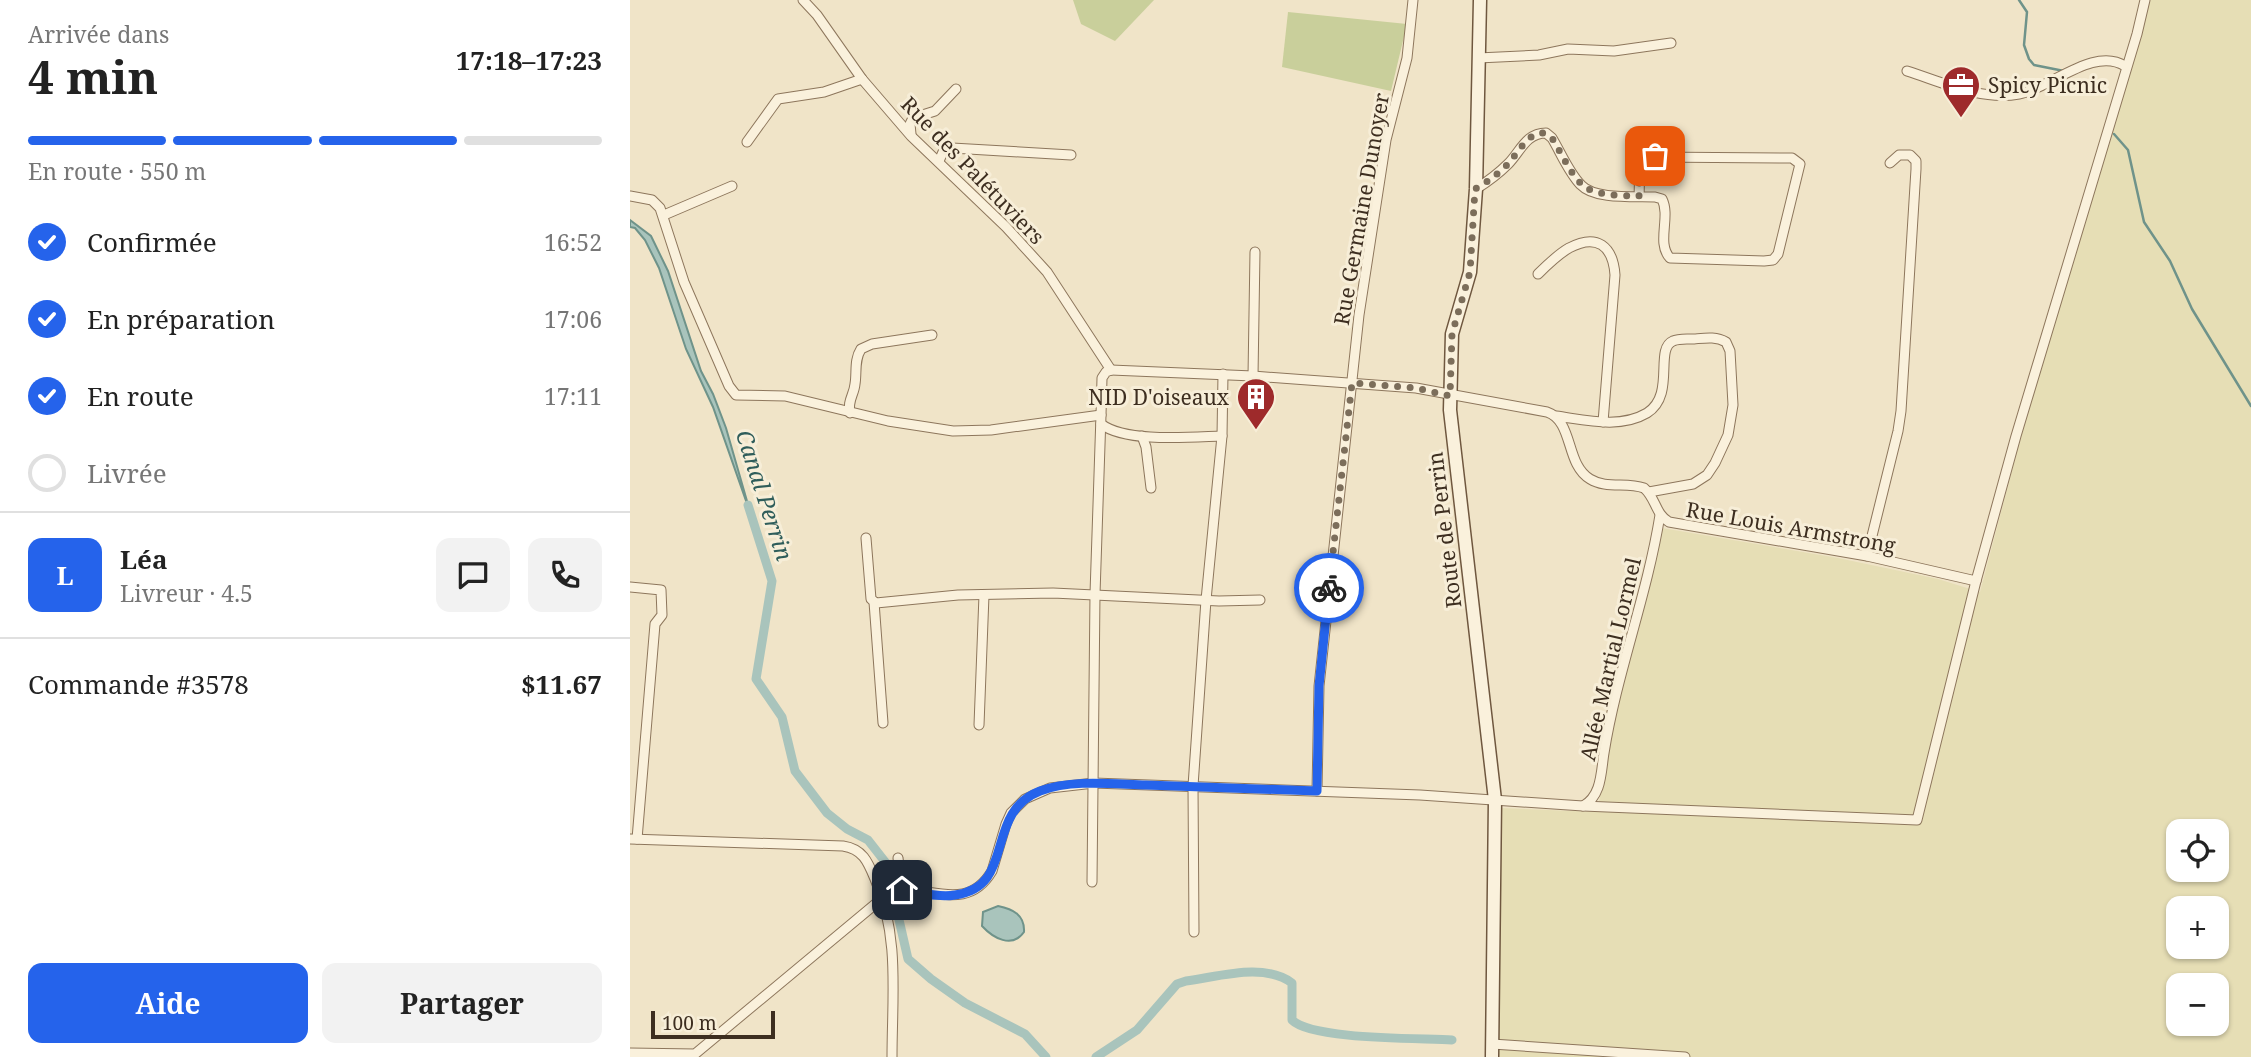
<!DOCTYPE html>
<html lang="fr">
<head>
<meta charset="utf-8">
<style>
	:root { --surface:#fff; --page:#f2f2f2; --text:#222; --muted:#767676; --line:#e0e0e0; --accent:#2563eb }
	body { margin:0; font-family:"Noto Serif",serif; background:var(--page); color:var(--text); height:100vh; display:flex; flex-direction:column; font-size:26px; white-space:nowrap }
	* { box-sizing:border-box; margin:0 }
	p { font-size:23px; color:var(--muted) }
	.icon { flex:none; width:38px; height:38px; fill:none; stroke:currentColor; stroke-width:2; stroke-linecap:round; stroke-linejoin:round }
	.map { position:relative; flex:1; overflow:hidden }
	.sheet { display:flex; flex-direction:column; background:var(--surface); width:630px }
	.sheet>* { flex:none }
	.buttons { position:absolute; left:1536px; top:819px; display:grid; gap:14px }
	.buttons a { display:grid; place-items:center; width:63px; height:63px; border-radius:14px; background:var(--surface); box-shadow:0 2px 5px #0004; font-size:35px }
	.scale { position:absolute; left:21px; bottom:18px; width:124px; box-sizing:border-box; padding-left:7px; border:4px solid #3d2e20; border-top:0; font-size:19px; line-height:24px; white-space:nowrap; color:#3d2e20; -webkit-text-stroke:5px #f7eed8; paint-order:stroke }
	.pin { position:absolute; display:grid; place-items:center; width:60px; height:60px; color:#fff; margin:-30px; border-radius:14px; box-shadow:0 4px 10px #0006 }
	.courier { position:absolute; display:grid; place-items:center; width:70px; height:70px; margin:-35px; border:5px solid #2563eb; border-radius:50%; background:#fff; color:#222; box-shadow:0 2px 9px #0007 }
	.summary em { font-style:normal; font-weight:700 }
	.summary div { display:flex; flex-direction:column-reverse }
	.summary { display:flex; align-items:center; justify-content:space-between; height:119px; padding:0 28px }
	h1 { font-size:46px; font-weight:700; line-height:52px }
	.bar { display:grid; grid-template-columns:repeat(4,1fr); gap:10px 7px; align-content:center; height:84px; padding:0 28px }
	.bar i { height:9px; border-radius:5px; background:var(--line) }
	.bar .active { background:var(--accent) }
	.bar p { grid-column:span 4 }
	.line { display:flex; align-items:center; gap:18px; padding:0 28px; border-top:2px solid var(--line) }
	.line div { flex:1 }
	.round { display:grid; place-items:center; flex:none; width:74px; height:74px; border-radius:14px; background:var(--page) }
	ol { padding:0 28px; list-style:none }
	li { display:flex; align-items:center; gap:21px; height:77px }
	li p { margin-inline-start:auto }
	li .icon { padding:7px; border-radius:50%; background:var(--accent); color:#fff; stroke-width:4 }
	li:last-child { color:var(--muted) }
	li i { width:38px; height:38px; border:4px solid var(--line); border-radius:50% }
	.primary-button { display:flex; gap:14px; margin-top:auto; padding:14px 28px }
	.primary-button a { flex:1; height:80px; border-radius:14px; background:var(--accent); color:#fff; font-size:28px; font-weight:700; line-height:80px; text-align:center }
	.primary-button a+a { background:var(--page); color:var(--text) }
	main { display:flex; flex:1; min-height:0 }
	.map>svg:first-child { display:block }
	.farmland { fill:#e6deb5; fill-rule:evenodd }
	.green { fill:#c9cf9b }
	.water { fill:#a9c4bc; stroke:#6f938a; stroke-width:2 }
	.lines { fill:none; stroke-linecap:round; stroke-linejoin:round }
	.stream { stroke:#6f938a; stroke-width:2.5 }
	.canal { stroke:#a9c4bc; stroke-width:9 }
	.street-casing { stroke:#8d765c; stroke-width:11 }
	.secondary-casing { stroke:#6f573f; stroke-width:15 }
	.street { stroke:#faf1dc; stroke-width:9 }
	.secondary { stroke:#faf1dc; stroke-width:12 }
	.done { stroke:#7c6e5b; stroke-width:7; stroke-dasharray:0 12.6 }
	.route { stroke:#2563eb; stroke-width:9 }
	.labels { text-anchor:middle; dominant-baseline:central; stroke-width:6; stroke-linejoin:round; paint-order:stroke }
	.poi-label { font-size:21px; fill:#3d2e20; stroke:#f7eed8; text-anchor:start }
	.street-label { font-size:21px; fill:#3d2e20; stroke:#f7eed8 }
	.water-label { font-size:23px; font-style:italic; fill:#2f5d5a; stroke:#f7eed8 }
</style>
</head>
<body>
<main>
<section class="sheet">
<div class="summary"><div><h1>4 min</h1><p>Arrivée dans</p></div><em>17:18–17:23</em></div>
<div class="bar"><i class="active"></i><i class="active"></i><i class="active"></i><i></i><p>En route · 550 m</p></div>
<ol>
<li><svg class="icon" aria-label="check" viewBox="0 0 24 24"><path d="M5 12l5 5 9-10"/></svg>Confirmée<p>16:52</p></li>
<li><svg class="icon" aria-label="check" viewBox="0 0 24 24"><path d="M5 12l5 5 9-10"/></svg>En préparation<p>17:06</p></li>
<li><svg class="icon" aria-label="check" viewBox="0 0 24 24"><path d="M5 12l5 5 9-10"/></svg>En route<p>17:11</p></li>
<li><i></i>Livrée</li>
</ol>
<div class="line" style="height:126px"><b class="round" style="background:var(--accent);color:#fff">L</b><div><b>Léa</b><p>Livreur · 4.5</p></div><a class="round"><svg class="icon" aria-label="chat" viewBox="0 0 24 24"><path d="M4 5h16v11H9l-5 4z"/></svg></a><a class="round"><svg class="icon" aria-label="phone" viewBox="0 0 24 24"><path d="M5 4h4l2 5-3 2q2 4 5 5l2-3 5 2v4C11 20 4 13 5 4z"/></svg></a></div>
<div class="line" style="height:91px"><div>Commande #3578</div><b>$11.67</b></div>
<div class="primary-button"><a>Aide</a><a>Partager</a></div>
</section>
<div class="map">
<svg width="1621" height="1057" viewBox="0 0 1621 1057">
	<rect width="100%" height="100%" fill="#f0e4c8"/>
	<path class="farmland" d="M 1520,0 L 1621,0 L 1621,1057 L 866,1057 L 871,808 L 967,812 L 988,703 L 1032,528 L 1208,558 L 1308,579 L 1350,592 L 1390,440 ZM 1549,831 L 1587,831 L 1587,870 L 1549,870 ZM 1549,908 L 1587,908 L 1587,947 L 1549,947 ZM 1549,985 L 1587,985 L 1587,1024 L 1549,1024 Z"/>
	<g class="green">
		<path d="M 443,0 L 524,0 L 485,41 L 451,24 Z"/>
		<path d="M 658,12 L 777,24 L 761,91 L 652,67 Z"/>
	</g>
	<g class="water">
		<path d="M 0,220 L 21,236 L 38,271 L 71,371 L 83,394 L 96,428 L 121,515 L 83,407 L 56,349 L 29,268 L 15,240 L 5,228 L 0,227 Z"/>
		<path d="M 368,906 C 383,909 395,915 394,932 C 382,949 363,938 352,926 L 353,912 Z"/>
	</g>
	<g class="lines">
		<g class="stream">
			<path d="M 1389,0 L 1397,12 L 1394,45 L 1399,59 L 1404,65 L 1434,71"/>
			<path d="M 1484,134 L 1498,150 L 1514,222 L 1540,261 L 1562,309 L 1621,406"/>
		</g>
		<g class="canal">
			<path d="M 118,505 L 142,581 L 126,679 L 152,717 L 165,771 L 197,813 L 217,829 L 238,840 L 256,863 L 278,959 L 301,979 L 335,1003 L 395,1034 L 416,1057"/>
			<path d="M 466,1057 L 507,1030 L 547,984 L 556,981 C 588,977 634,962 662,983 L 662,1020 C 682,1040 790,1038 822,1040"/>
		</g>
		<defs>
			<g id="street">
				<path d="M 173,0 L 187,15 L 232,79 L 281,136 L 376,227 L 417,272 L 481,370"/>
				<path d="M 848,58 L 909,55 L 938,49 L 984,51 L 1041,43"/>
				<path d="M 1277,71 C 1312,82 1351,101 1389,94 C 1421,88 1464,46 1495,66"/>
				<path d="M 281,134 L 280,124 L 283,118 L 305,111 L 326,89"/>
				<path d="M 117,142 L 148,99 L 194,92 L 232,79"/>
				<path d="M 309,161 L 313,152 L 322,148 L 441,155"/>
				<path d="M 846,189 C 857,182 868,174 878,164 C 890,152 896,133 916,133 L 922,138 C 931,153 939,173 951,185 C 965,200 1006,196 1025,197 L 1032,199 C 1041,217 1026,243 1040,258 L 1134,261 L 1143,260 L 1148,254 L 1170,164 L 1162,158 L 1020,157 C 1007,164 1010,182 1009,196"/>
				<path d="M 0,196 L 22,200 L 30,208 L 54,282 L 99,386 L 106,395 L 155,396 L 258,421 L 323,431 L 361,430 L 471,415"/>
				<path d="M 34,215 L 102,186"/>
				<path d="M 908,274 C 917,265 927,255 939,248 C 967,233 983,246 985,275 L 973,422"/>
				<path d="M 481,370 L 623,376 L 786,388 L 917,412 C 944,421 935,464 960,479 C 976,489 996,482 1014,488 C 1026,498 1025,514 1039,522 L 1237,556 L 1346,581"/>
				<path d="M 623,376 L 625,252"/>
				<path d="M 220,413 C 217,401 224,395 225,384 C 227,372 224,360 231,349 L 242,344 L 302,335"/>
				<path d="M 926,416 C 956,420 990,429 1017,413 C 1046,395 1024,349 1043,341 C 1049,338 1057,339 1064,339 C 1075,338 1086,336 1096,342 L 1100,351 L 1103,405 L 1098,435 L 1085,463 L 1077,475 L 1063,484 L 1019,492"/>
				<path d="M 471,424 C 496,443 561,437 592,436"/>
				<path d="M 512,436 L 516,447 L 521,488"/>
				<path d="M 236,538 L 241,599 L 246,603 L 328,595 L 423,593 L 589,601 L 630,600"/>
				<path d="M 1237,556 L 1268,431 L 1271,411 L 1286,169 L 1286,161 L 1280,155 L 1269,155 L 1260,163"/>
				<path d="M 0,587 L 31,590 L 32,615 L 25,624 L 7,839"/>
				<path d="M 244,602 L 253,723"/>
				<path d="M 349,725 L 354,595"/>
				<path d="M 687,791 L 689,686 L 729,315 L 756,140 L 777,58 L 783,0"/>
				<path d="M 953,806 C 972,796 971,771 974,753 C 987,672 1017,596 1030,515"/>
				<path d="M 0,839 L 213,846 C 233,849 238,862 245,879 C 270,936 262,997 262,1057"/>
				<path d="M 268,858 L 272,890"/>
				<path d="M 462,882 L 465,594 L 471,415 L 472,378 L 476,372 L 481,370"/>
				<path d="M 564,932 L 563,786 L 576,600 L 592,436 L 593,374"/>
				<path d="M 862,1044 L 1055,1057"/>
				<path d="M 0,1053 L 65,1054 L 261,891 C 296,883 336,915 362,871 L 376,824 L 381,813 L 395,799 L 420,788 L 464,783 L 790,795 L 953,806 L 1287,820 L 1346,581 L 1386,436 L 1507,34 L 1515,0"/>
			</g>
			<path id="secondary" d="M 850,0 L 846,189 L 840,272 L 822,334 L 820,410 L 865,800 L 862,1057"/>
		</defs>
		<use href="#street" class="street-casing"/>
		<use href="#secondary" class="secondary-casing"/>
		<use href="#street" class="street"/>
		<use href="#secondary" class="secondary"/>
	</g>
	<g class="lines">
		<path class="done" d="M 699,588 L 722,383 L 786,388 L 820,396 L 822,334 L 840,272 L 845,189 C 857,182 867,175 877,165 C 888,154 904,120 922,138 C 952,189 947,195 1009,196 C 1010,180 1006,159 1025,156"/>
		<path class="route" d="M 272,890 C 289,892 307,898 325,895 C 387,887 353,813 410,791 C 442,779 482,784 516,785 C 573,787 630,789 687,791 L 689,686 L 699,588"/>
	</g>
	<defs>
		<symbol id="office-pin" viewBox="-11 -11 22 30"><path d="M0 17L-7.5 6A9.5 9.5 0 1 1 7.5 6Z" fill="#9e2a2b" stroke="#f7eed8"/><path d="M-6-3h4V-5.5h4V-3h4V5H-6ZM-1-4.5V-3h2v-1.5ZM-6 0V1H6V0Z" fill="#fff"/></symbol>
		<symbol id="building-pin" viewBox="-11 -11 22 30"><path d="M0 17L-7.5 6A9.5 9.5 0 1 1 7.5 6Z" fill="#9e2a2b" stroke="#f7eed8"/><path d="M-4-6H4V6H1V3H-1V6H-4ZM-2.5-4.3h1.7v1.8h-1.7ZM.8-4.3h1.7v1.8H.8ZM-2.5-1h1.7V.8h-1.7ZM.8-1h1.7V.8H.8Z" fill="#fff"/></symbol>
	</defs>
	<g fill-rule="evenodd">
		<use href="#office-pin" x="1309" y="63" width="44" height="60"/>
		<use href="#building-pin" x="604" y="375" width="44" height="60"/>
	</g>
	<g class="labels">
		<g class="poi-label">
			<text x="1358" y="85">Spicy Picnic</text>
			<text x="599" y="397" text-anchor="end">NID D'oiseaux</text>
		</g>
		<g class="street-label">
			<text transform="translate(343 170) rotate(46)">Rue des Palétuviers</text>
			<text transform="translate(731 209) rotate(-80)">Rue Germaine Dunoyer</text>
			<text transform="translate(1161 527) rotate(10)">Rue Louis Armstrong</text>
			<text transform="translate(814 530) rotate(-97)">Route de Perrin</text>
			<text transform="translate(980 659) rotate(-77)">Allée Martial Lormel</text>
		</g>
		<g class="water-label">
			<text transform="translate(135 495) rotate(72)">Canal Perrin</text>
		</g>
	</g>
</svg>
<div class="buttons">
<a><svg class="icon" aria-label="locate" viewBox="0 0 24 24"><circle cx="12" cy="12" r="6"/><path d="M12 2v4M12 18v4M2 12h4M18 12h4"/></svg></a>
<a>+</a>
<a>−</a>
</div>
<div class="scale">100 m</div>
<div class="pin" style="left:1025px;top:156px;background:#ea580c"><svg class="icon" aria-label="bag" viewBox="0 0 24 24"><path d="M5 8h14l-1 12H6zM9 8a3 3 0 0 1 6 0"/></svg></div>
<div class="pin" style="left:272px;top:890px;background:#1f2937"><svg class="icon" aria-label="home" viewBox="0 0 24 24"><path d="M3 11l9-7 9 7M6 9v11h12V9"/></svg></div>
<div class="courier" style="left:699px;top:588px"><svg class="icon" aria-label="bike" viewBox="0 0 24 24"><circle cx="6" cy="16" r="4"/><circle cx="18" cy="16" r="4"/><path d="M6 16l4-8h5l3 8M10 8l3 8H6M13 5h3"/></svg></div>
</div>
</main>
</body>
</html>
